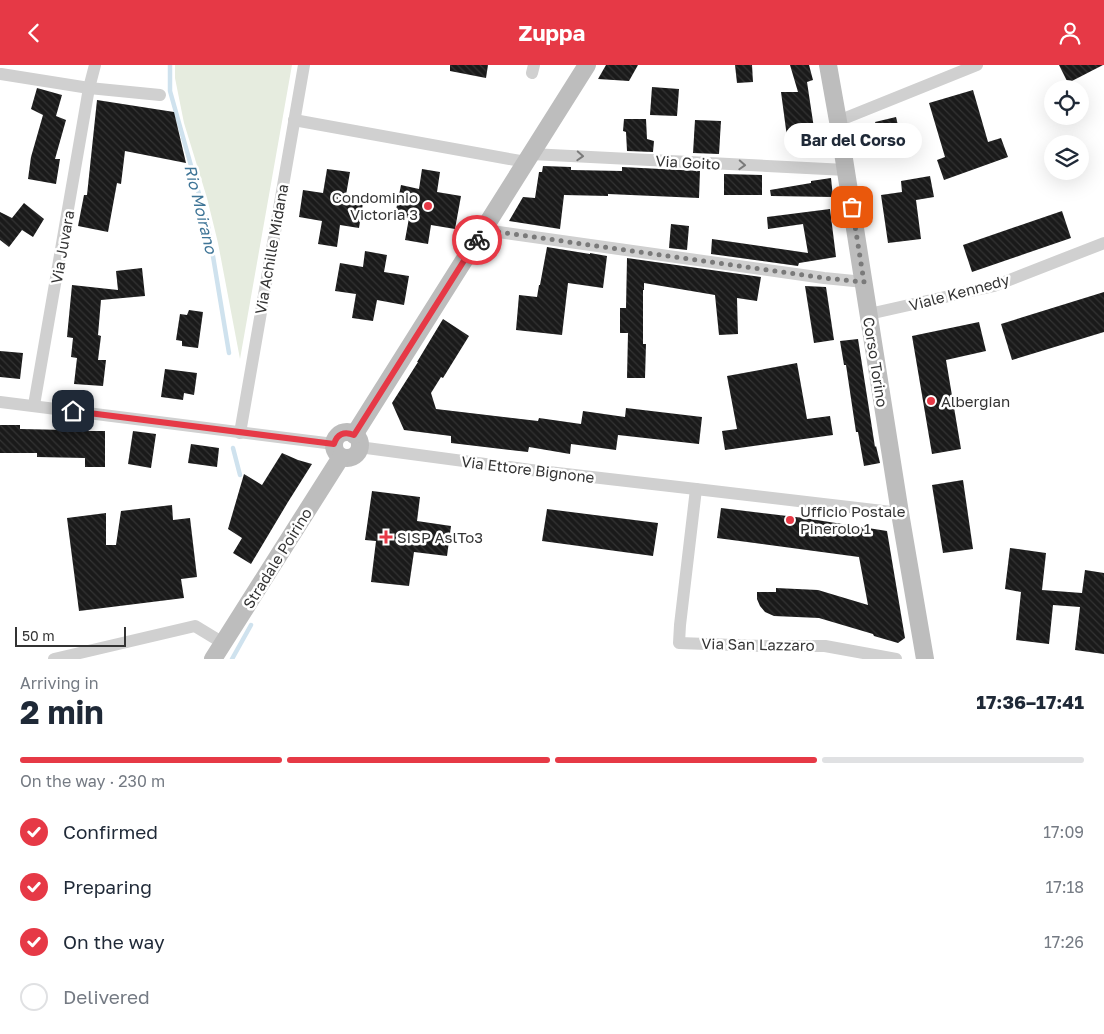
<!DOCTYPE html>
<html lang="en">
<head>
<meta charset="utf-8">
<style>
	:root { --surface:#fff; --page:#f6f6f7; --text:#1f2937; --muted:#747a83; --line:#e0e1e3; --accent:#e63946 }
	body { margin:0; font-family:"Golos Text",sans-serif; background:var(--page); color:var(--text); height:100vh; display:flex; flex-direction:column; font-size:19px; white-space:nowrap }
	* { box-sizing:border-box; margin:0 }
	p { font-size:16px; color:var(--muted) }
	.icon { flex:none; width:28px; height:28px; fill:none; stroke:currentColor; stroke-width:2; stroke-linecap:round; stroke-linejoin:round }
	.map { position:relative; height:594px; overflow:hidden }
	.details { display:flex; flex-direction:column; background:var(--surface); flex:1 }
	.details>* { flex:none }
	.controls { position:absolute; left:1044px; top:15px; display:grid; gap:10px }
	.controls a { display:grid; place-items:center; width:45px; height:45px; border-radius:50%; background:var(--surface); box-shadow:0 5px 20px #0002; font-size:25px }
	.scale { position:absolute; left:15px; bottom:12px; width:111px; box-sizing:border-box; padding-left:5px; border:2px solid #333; border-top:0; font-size:14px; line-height:18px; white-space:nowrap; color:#333; -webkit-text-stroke:4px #fff; paint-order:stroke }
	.pin { position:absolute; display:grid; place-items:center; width:42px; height:42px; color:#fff; margin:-21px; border-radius:10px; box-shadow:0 2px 8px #0006 }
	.courier { position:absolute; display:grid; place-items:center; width:50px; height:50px; margin:-25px; border:4px solid #e63946; border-radius:50%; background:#fff; color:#222; box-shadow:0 1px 6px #0007 }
	.bubble { position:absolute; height:35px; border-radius:18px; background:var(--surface); box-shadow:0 5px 20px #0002; font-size:16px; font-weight:700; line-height:35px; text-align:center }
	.headline em { font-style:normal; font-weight:700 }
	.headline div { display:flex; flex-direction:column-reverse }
	.headline { display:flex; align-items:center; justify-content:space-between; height:85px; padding:0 20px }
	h1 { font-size:32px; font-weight:700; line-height:38px }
	.bar { display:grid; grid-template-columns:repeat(4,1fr); gap:8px 5px; align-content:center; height:60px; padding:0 20px }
	.bar i { height:6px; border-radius:4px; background:var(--line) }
	.bar .selected { background:var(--accent) }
	.bar p { grid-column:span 4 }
	ol { padding:0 20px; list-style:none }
	li { display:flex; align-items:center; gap:15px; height:55px }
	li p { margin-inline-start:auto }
	li .icon { padding:5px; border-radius:50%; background:var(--accent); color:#fff; stroke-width:4 }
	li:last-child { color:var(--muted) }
	li i { width:28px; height:28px; border:2px solid var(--line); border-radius:50% }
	header { display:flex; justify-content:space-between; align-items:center; height:65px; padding:0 20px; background:var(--accent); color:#fff; font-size:22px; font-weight:700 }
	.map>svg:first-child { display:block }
	.green { fill:#e6ecdf }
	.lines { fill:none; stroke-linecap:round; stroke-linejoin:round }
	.stream { stroke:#cfe2ee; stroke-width:4.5 }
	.building { fill:url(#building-back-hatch) }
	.minor { stroke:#d0d0d0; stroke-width:12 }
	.secondary { stroke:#bdbdbd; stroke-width:18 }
	.oneway { stroke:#7a7a7a }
	.done { stroke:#7a7a7a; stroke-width:5; stroke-dasharray:0 9 }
	.route { stroke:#e63946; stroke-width:6 }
	.poi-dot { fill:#e63946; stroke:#fff; stroke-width:2 }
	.labels { text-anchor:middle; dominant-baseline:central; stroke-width:5; stroke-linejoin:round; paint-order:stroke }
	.street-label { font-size:15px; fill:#333; stroke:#fff }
	.poi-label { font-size:15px; fill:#333; stroke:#fff; text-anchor:start }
	.water-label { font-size:16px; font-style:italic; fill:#3f7597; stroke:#fff }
</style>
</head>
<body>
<header><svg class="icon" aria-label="back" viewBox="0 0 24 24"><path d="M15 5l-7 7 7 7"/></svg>Zuppa<svg class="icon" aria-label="person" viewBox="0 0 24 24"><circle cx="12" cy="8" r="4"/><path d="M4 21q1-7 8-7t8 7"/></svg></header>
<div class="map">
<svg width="1104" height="594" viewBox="0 0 1104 594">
	<defs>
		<pattern id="building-back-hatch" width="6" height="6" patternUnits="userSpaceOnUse" patternTransform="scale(1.25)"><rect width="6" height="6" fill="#1a1a1a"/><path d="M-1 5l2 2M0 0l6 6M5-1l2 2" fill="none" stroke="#333"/></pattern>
	</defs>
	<rect width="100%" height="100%" fill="#fff"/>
	<path class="green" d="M 175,0 L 292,0 L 240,294 L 218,178 L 207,133 L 184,58 L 175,13 Z"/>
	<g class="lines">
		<g class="stream">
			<path d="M 170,0 L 170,26 L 208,161 L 229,288"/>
			<path d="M 233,383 L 240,410"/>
			<path d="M 232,594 L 251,560"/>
		</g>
	</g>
	<g class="building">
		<path d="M 450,0 L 488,0 L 486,13 L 450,6 Z"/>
		<path d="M 606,0 L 638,0 L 629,16 L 598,14 Z"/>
		<path d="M 735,0 L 752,0 L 753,17 L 737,18 Z"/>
		<path d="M 790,0 L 809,0 L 813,15 L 807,17 L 817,83 L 789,87 L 781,27 L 798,27 Z"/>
		<path d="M 1059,0 L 1103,0 L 1068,18 Z"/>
		<path d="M 652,22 L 679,24 L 677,51 L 650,50 Z"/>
		<path d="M 37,23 L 62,30 L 56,51 L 66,55 L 55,94 L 60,94 L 56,119 L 28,114 L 31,92 L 43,50 L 31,44 Z"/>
		<path d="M 973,25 L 988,77 L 1001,73 L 1008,92 L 944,115 L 937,95 L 945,92 L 929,38 Z"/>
		<path d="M 97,35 L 174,47 L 186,98 L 125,86 L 121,119 L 117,118 L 108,167 L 78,161 L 84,130 L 87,130 Z"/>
		<path d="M 896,52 L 902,77 L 881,81 L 875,57 Z"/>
		<path d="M 624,54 L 646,54 L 647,74 L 654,76 L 653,87 L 627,86 L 626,67 L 623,66 Z"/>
		<path d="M 695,55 L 721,56 L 719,89 L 693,88 Z"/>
		<path d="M 543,101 L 571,102 L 571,105 L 622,106 L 622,102 L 700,106 L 699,133 L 608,129 L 608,131 L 564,130 L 560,164 L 509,156 L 523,132 L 535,133 L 539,107 L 542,107 Z"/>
		<path d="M 327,104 L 350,107 L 346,130 L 364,132 L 359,163 L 340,160 L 337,182 L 318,179 L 322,156 L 299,152 L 303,125 L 323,128 Z"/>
		<path d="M 422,104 L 440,107 L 437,127 L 461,131 L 455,164 L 431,160 L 428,179 L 405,175 L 409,153 L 395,150 L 401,120 L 419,124 Z"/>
		<path d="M 724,109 L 762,110 L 762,130 L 724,130 Z"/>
		<path d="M 930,111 L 934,132 L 916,135 L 921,174 L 888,178 L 881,130 L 902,127 L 901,116 Z"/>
		<path d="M 831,113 L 833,132 L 771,131 L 770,125 L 811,118 L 811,116 Z"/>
		<path d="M 24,138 L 44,154 L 33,172 L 22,165 L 9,182 L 0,175 L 0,147 L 12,153 Z"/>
		<path d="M 830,144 L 836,192 L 799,198 L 798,201 L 711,189 L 712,174 L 808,188 L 803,159 L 768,164 L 767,152 Z"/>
		<path d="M 1062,146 L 1071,173 L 972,207 L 963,180 Z"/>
		<path d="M 671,159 L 689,161 L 687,185 L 669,183 Z"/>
		<path d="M 547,182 L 590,189 L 590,188 L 607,191 L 603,223 L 568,218 L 562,270 L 516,265 L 519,230 L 537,232 L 539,220 L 540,220 Z"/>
		<path d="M 365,186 L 387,190 L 384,207 L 409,211 L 404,240 L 377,235 L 373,256 L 352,253 L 356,229 L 335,226 L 340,198 L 363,202 Z"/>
		<path d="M 627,193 L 761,212 L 757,236 L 737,233 L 738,269 L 719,270 L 715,230 L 644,218 L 644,225 L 643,225 L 643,279 L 646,279 L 645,313 L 627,313 L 628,268 L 620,268 L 620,243 L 626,243 Z"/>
		<path d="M 142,203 L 145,231 L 101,235 L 98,270 L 101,271 L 98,295 L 106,295 L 103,321 L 74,319 L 77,293 L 71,292 L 73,273 L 67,272 L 72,220 L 118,225 L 116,206 Z"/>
		<path d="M 805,221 L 826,222 L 834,275 L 814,278 Z"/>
		<path d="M 1104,227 L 1104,267 L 1012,295 L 1001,259 Z"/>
		<path d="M 189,245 L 203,247 L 198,283 L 182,281 L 182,276 L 176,275 L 180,249 L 187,250 Z"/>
		<path d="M 443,254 L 469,271 L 443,313 L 441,312 L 431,328 L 436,344 L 538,356 L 539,353 L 581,359 L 583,346 L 625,352 L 626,343 L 702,352 L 699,379 L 618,370 L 616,385 L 571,379 L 570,389 L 529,382 L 528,387 L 451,378 L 451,371 L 404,365 L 392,338 L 418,297 L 417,297 Z"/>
		<path d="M 979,257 L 986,286 L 946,295 L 961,384 L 932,389 L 912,271 Z"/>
		<path d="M 858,274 L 875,382 L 876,381 L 880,398 L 864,401 L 858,367 L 856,367 L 846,300 L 844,300 L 840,276 Z"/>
		<path d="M 0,286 L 23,288 L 20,314 L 0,312 Z"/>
		<path d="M 797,298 L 807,354 L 830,351 L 833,370 L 725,385 L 722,366 L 737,364 L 727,311 Z"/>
		<path d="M 165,304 L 197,308 L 194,330 L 184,328 L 183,335 L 161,332 Z"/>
		<path d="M 0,360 L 20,360 L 20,364 L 68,365 L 68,366 L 105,366 L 105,402 L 85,402 L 85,393 L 37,392 L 37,388 L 0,388 Z"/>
		<path d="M 133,366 L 156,369 L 151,403 L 128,399 Z"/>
		<path d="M 191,379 L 219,383 L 217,402 L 188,398 Z"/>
		<path d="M 282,388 L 298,395 L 312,399 L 288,437 L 251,499 L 233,488 L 242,473 L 228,464 L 244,409 L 262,420 Z"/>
		<path d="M 963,415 L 973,484 L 943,488 L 932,420 Z"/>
		<path d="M 372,426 L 420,432 L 417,456 L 451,461 L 447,491 L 414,487 L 409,521 L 371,517 L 376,476 L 365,475 Z"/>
		<path d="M 172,440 L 173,455 L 190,453 L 197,512 L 181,514 L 184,533 L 79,546 L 67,453 L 106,448 L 106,480 L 116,480 L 121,446 Z"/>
		<path d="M 721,443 L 804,453 L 887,466 L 905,573 L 898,578 L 874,571 L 873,569 L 819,553 L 774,551 L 765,547 L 760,541 L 757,534 L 757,527 L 776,527 L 776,523 L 818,525 L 868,540 L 859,492 L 717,473 Z"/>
		<path d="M 547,444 L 658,458 L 653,491 L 542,476 Z"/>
		<path d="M 1010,483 L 1046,488 L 1042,525 L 1082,528 L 1085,505 L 1104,508 L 1104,589 L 1075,585 L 1080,542 L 1053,540 L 1049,579 L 1016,575 L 1021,527 L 1005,524 Z"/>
	</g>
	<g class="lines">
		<g class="minor">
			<path d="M 532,8 L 534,0"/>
			<path d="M 1,9 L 89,23 L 160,30"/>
			<path d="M 294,55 L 526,97"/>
			<path d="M 838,56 L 977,0"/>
			<path d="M 531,89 L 846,105"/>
			<path d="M 484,165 L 824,213 L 864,217"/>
			<path d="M 869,249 L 994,221 L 1104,178"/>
			<path d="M 0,337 L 334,379"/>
			<path d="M 34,340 L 89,23 L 95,0"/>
			<path d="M 240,368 L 304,0"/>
			<path d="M 359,382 L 531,405 L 696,424"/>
			<path d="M 54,594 L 195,561 L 223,578"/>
			<path d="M 896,594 L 825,581 L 763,581 L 679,578 L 680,560 L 696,424 L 900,448"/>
		</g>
		<g class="secondary">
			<path d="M 828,0 L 838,56 L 900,448 L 925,594"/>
			<circle cx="347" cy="380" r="13"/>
			<path d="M 354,370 L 587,0"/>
			<path d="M 213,594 L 341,392"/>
		</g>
	</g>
	<defs><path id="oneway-chevron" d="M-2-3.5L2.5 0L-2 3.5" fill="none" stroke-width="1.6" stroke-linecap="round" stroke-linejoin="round" transform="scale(1.25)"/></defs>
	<g class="oneway">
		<use href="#oneway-chevron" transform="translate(580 91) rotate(3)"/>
		<use href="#oneway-chevron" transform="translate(742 100) rotate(3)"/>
	</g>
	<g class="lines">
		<path class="done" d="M 477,175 L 484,165 L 824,213 L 864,217 L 852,142"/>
		<path class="route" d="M 73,346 L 334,379 C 337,369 344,366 354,370 L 477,175"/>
	</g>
	<g class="poi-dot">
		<circle cx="428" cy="141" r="5"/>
		<circle cx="931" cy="336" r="5"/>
		<circle cx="790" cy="455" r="5"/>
		<path d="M383.5 464.5h5v5h5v5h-5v5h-5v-5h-5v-5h5z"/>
	</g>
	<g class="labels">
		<g class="street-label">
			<text transform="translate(688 97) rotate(3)">Via Goito</text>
			<text transform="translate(62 182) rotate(-80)">Via Juvara</text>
			<text transform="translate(271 184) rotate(-80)">Via Achille Midana</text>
			<text transform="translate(959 227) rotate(-15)">Viale Kennedy</text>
			<text transform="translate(876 297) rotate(81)">Corso Torino</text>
			<text transform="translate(528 404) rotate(7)">Via Ettore Bignone</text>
			<text transform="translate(277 493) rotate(-58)">Stradale Poirino</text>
			<text transform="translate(758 579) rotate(1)">Via San Lazzaro</text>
		</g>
		<g class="poi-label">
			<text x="418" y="132" text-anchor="end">Condominio<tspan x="418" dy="17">Victoria 3</tspan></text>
			<text x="941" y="336">Albergian</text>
			<text x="800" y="446">Ufficio Postale<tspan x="800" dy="17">Pinerolo 1</tspan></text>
			<text x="397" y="472">SISP AslTo3</text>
		</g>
		<g class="water-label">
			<text transform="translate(201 144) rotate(76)">Rio Moirano</text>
		</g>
	</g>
</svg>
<div class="controls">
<a><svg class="icon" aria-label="locate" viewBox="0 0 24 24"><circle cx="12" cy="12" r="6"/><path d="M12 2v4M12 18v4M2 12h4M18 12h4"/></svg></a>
<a><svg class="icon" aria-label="layers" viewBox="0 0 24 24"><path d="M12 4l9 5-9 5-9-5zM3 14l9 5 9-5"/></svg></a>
</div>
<div class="scale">50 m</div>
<div class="pin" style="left:852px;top:142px;background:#ea580c"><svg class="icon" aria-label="bag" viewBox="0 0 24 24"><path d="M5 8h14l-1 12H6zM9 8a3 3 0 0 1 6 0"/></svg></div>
<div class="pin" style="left:73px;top:346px;background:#1f2937"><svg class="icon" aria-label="home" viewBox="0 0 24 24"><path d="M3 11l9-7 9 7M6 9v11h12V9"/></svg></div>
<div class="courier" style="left:477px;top:175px"><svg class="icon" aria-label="bike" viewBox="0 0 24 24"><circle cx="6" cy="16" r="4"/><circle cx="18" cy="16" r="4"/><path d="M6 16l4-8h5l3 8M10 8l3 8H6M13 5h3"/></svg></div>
<div class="bubble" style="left:784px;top:58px;width:138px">Bar del Corso</div>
</div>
<section class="details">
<div class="headline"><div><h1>2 min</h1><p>Arriving in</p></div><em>17:36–17:41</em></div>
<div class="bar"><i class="selected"></i><i class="selected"></i><i class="selected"></i><i></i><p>On the way · 230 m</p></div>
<ol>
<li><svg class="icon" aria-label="check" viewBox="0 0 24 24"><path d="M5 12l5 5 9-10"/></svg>Confirmed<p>17:09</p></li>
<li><svg class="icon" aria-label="check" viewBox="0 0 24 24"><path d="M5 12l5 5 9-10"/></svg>Preparing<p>17:18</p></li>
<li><svg class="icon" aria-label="check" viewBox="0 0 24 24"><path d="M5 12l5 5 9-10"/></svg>On the way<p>17:26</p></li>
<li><i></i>Delivered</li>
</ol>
</section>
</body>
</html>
